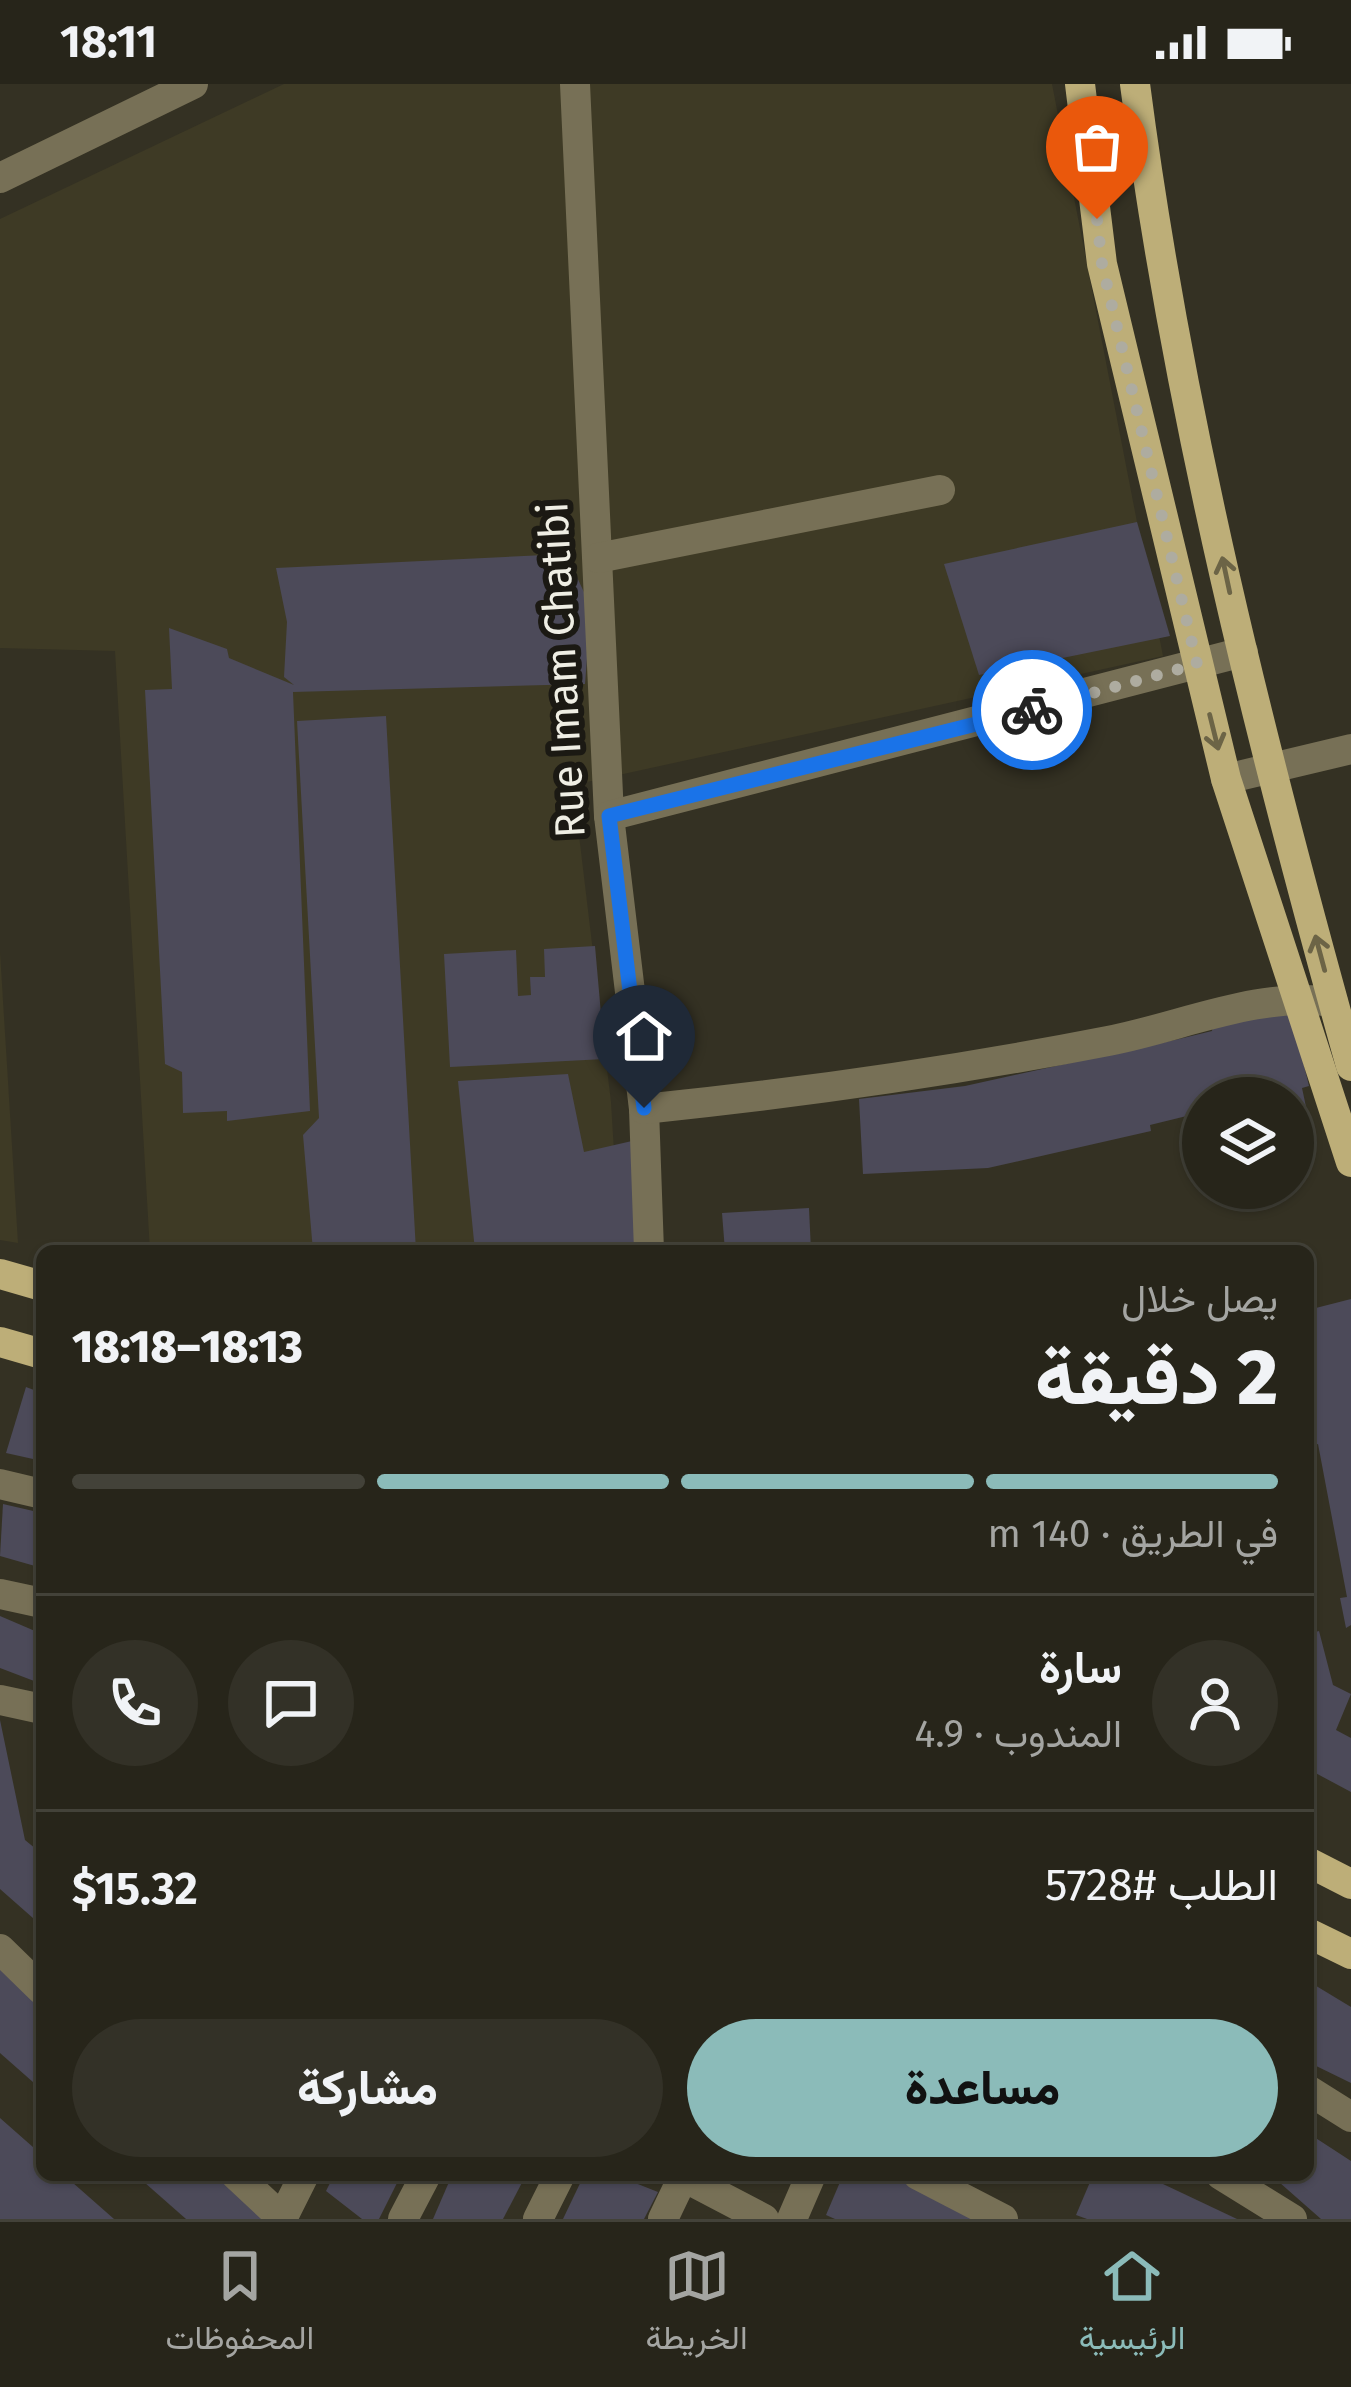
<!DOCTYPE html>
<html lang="ar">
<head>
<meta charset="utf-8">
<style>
	:root { --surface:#27251a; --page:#333127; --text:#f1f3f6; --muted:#a4a5a2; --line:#434239; --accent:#8bbbb9 }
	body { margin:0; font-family:"Fira Sans",Vazirmatn,sans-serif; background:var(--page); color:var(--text); direction:rtl; height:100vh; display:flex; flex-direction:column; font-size:45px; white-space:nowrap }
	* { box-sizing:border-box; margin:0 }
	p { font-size:39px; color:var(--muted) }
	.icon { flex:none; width:66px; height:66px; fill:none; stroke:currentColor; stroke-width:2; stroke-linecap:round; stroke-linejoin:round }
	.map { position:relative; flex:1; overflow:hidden; direction:ltr }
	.details { position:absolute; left:36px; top:1161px; width:1278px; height:936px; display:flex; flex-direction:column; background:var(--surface); border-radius:18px; box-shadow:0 3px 9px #0004,0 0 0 3px var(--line); direction:rtl }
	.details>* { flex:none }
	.fabs { position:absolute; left:1182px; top:993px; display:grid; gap:24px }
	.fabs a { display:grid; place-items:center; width:132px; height:132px; border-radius:50%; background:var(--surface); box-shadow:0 3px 9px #0004,0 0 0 3px var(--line); font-size:60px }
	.pin { position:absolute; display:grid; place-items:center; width:102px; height:102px; color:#fff; margin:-123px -51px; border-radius:50% 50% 50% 0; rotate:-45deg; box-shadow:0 0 12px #0007 }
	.pin .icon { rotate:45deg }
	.courier { position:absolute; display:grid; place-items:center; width:120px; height:120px; margin:-60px; border:9px solid #1a73e8; border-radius:50%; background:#fff; color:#222; box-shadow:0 3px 15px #0007 }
	.overview em { font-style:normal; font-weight:800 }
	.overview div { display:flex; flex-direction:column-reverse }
	.overview { display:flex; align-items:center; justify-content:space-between; height:204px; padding:0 36px }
	h1 { font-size:78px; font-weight:800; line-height:90px }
	.bar { display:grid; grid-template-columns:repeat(4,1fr); gap:18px 12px; align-content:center; height:144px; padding:0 36px }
	.bar i { height:15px; border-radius:9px; background:var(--line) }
	.bar .active { background:var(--accent) }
	.bar p { grid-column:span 4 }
	.line { display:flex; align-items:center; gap:30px; padding:0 36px; border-top:3px solid var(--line) }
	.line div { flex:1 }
	.round { display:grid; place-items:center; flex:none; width:126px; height:126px; border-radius:63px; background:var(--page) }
	.primary-button { display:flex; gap:24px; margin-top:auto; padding:24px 36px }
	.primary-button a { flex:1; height:138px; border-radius:72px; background:var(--accent); color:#111; font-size:48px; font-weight:800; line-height:138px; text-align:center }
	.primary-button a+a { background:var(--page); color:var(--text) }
	.status { display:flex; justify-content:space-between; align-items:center; height:84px; padding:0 60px; background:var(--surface); direction:ltr }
	.status svg { height:33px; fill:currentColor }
	.dock { display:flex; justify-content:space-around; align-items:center; height:168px; border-top:3px solid var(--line); background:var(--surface); font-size:33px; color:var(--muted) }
	.dock a { display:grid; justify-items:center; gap:6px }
	.dock .active { color:var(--accent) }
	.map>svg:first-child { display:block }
	.built { fill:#3e3a25 }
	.building { fill:#4c4a59 }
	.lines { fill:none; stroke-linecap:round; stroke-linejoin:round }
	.minor { stroke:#777056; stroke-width:30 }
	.major { stroke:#bdae78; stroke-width:30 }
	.oneway { stroke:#6c6446 }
	.done { stroke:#aeaca0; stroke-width:12; stroke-dasharray:0 21.6 }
	.route { stroke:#1a73e8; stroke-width:15 }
	.labels { text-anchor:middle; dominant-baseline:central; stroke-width:12; stroke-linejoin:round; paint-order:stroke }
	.street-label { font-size:42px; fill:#efeee4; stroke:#1b1913 }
</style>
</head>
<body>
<div class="status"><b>18:11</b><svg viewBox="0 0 49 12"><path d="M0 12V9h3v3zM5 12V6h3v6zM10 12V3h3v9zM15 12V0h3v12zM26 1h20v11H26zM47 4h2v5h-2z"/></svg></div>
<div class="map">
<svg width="1351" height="2135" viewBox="0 0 1351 2135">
	<rect width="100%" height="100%" fill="#343123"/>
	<g class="built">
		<path d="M 284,0 L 1052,0 L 1163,572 L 573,701 L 611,1018 L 620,1167 L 150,1167 L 115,567 L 0,564 L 0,135 Z"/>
		<path d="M 0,868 L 18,1159 L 0,1156 Z"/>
	</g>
	<g class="building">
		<path d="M 1137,438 L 1170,552 L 979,591 L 944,480 Z"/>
		<path d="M 566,470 L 591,523 L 585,600 L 293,608 L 310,1027 L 227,1037 L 227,1027 L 183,1029 L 182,988 L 165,980 L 145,606 L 172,605 L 169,544 L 227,565 L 229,574 L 294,601 L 284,593 L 287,538 L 276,484 Z"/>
		<path d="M 386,632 L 416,1167 L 313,1167 L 303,1051 L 319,1034 L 297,637 Z"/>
		<path d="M 595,862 L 605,975 L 450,983 L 444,870 L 516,866 L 518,912 L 531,911 L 530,893 L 545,893 L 544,865 Z"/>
		<path d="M 1290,923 L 1309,1002 L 1302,1004 L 1308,1032 L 1293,1035 L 1293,1014 L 1203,1014 L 1203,1028 L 1150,1041 L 1151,1047 L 988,1084 L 863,1090 L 859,1015 L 965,1002 L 1179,955 L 1212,947 L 1213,941 Z"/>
		<path d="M 568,990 L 584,1068 L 632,1057 L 637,1167 L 475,1167 L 458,997 Z"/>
		<path d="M 809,1124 L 811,1167 L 725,1167 L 722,1129 Z"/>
		<path d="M 1351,1215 L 1351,1541 L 1346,1544 L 1340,1514 L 1347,1513 L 1318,1360 L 1308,1363 L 1308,1226 Z"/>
		<path d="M 26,1303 L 42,1309 L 42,1377 L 6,1369 Z"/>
		<path d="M 3,1420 L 42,1429 L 42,1484 L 0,1472 Z"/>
		<path d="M 0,1532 L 42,1550 L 42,1600 L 0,1584 Z"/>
		<path d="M 1319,1547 L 1333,1601 L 1351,1610 L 1336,1646 L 1351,1654 L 1351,1708 L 1308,1685 L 1308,1550 Z"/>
		<path d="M 0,1636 L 25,1756 L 42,1770 L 42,1842 L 0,1805 Z"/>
		<path d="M 0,1881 L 42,1921 L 42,2006 L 0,1969 Z"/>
		<path d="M 1308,1897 L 1351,1923 L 1351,1999 L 1308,1978 Z"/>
		<path d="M 0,2034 L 42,2071 L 42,2091 L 64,2091 L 114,2135 L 0,2135 Z"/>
		<path d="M 1308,2049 L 1351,2077 L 1351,2135 L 1321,2135 L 1271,2091 L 1308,2091 Z"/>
		<path d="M 136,2091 L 223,2091 L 270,2135 L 186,2135 Z"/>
		<path d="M 334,2091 L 401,2091 L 379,2135 L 362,2135 L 326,2107 Z"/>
		<path d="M 452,2091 L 526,2091 L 503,2135 L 433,2135 Z"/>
		<path d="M 584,2091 L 615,2091 L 658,2108 L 644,2135 L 563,2135 Z"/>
		<path d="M 843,2091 L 890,2091 L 981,2135 L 835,2135 L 826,2131 Z"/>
		<path d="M 1093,2091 L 1144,2091 L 1237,2135 L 1087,2135 L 1076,2131 Z"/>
	</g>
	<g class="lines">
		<g class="minor">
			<path d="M 575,0 L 609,732 L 644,1025 L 649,1167"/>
			<path d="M 0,94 L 193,0"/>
			<path d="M 598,474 L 940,406"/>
			<path d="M 1226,695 L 1351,665"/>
			<path d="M 609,732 L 1243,568"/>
			<path d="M 644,1025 C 801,1009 954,987 1108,957 C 1181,943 1259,907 1333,918"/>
			<path d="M 0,1400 L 42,1410"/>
			<path d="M 0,1510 L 42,1519"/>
			<path d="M 0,1616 L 42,1625"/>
			<path d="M 0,1865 L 42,1906"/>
			<path d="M 1308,2006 L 1351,2033"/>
			<path d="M 236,2091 L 283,2135"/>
			<path d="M 680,2091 L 764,2135"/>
			<path d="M 918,2091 L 1003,2135"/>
			<path d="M 1221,2091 L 1292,2135"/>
			<path d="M 282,2135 L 304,2091"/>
			<path d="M 403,2135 L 426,2091"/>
			<path d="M 538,2135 L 560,2091"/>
			<path d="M 663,2135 L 683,2093"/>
			<path d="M 792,2135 L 811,2091"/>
		</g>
		<g class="major">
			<path d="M 1080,0 L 1102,180 L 1226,695 L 1351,1078"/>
			<path d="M 1135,0 C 1178,332 1261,660 1351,982"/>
			<path d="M 0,1190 L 42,1202"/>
			<path d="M 0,1258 L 42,1270"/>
			<path d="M 1308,1778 L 1351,1800"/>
			<path d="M 1308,1849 L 1351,1870"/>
		</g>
	</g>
	<defs><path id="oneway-shaft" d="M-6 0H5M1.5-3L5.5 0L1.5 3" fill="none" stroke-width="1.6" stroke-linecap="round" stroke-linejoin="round" transform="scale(3)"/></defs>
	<g class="oneway">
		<use href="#oneway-shaft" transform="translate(1226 491) rotate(-102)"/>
		<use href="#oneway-shaft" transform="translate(1214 648) rotate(76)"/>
		<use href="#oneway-shaft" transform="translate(1320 869) rotate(-105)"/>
	</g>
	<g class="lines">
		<path class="done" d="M 1032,626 L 1197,580 L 1102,180 L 1097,135"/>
		<path class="route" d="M 644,1024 L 609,732 L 1032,626"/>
	</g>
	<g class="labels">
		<g class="street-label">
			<text transform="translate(562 586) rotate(-93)">Rue Imam Chatibi</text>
		</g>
	</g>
</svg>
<div class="fabs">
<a><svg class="icon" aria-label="layers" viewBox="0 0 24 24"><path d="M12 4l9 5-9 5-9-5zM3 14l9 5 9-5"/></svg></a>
</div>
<div class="pin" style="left:1097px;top:135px;background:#ea580c"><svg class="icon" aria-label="bag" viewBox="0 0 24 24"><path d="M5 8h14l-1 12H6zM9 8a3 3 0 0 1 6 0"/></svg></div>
<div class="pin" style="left:644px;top:1024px;background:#1f2937"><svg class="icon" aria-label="home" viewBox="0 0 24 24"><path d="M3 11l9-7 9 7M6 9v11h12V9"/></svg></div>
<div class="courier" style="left:1032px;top:626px"><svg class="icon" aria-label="bike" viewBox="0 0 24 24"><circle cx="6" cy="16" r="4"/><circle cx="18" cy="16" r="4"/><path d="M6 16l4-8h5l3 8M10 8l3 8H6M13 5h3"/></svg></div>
<section class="details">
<div class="overview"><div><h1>2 دقيقة</h1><p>يصل خلال</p></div><em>18:13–18:18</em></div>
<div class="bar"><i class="active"></i><i class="active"></i><i class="active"></i><i></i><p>في الطريق · 140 m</p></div>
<div class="line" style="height:216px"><a class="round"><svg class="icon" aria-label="person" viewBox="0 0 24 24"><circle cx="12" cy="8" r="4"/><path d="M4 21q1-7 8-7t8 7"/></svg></a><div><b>سارة</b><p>المندوب · 4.9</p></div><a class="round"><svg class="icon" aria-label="chat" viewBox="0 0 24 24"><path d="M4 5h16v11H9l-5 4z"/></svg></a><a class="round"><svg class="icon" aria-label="phone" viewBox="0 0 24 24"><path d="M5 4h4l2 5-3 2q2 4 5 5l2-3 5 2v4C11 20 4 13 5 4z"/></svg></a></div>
<div class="line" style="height:156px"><div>الطلب #5728</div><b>$15.32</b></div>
<div class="primary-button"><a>مساعدة</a><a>مشاركة</a></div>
</section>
</div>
<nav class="dock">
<a class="active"><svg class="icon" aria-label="home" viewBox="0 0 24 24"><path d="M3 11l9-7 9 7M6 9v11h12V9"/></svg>الرئيسية</a>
<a><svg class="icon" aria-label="map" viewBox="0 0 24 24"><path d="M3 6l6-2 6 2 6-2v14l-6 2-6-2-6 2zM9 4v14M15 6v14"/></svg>الخريطة</a>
<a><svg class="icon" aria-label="saved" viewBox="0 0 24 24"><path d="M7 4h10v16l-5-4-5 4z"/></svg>المحفوظات</a>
</nav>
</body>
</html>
